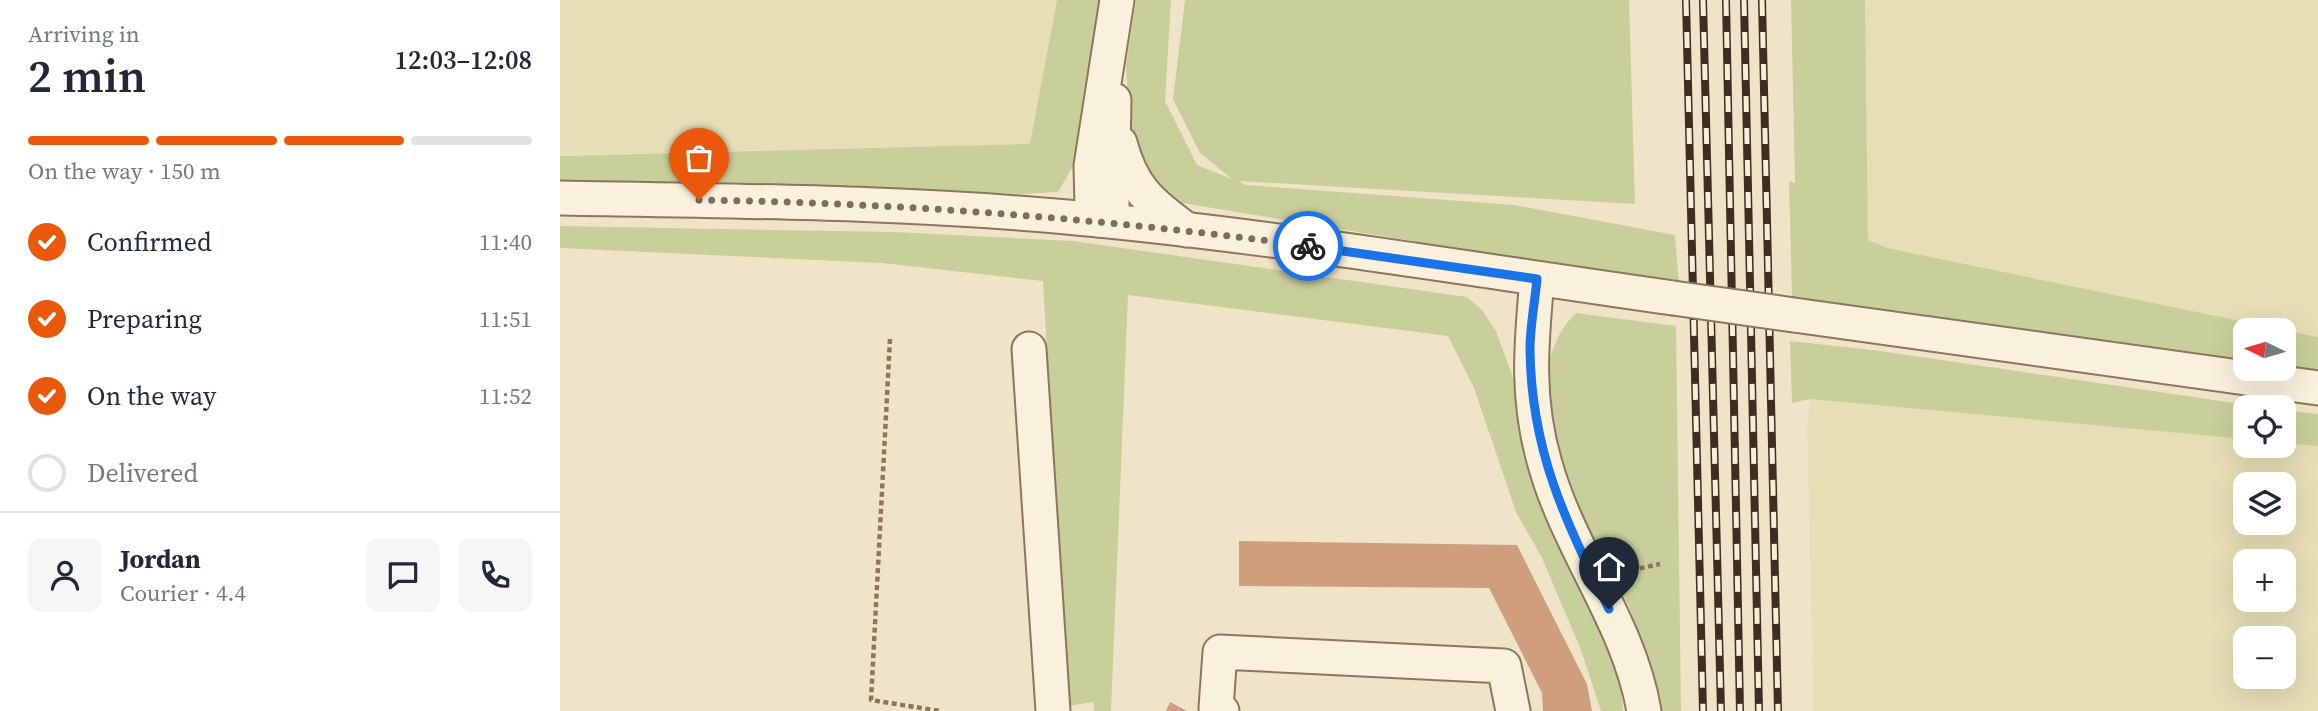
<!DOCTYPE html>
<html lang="en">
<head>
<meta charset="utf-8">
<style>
	:root { --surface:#fff; --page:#f6f6f7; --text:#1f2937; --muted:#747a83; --line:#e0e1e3; --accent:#ea580c }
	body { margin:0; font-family:"Source Serif 4",serif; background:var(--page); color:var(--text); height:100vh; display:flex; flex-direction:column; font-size:26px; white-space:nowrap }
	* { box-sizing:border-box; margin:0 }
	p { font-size:23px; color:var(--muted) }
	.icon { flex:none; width:38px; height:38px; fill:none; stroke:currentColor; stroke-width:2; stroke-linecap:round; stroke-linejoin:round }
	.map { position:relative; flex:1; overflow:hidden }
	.side { display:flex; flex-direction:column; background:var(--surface); width:560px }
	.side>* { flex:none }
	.needle { width:46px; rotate:275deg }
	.fabs { position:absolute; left:1673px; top:318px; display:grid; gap:14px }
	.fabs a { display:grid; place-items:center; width:63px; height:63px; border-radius:14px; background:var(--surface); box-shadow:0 7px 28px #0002; font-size:35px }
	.pin { position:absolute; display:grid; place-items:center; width:60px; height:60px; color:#fff; margin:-72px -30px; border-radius:50% 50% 50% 0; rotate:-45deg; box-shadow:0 0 7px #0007 }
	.pin .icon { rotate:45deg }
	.courier { position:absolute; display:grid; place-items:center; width:70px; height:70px; margin:-35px; border:5px solid #1a73e8; border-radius:50%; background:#fff; color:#222; box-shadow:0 2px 9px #0007 }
	.head em { font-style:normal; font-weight:600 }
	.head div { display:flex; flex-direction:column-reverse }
	.head { display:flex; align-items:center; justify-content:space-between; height:119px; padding:0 28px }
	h1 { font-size:46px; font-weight:600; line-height:52px }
	.bar { display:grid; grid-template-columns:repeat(4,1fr); gap:10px 7px; align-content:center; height:84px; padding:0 28px }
	.bar i { height:9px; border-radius:5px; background:var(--line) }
	.bar .current { background:var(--accent) }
	.bar p { grid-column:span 4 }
	.line { display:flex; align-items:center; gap:18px; padding:0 28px; border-top:2px solid var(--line) }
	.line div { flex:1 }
	.round { display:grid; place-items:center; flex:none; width:74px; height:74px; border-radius:14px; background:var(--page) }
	ol { padding:0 28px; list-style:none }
	li { display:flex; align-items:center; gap:21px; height:77px }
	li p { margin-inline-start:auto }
	li .icon { padding:7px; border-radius:50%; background:var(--accent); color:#fff; stroke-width:4 }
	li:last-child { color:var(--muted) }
	li i { width:38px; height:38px; border:4px solid var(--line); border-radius:50% }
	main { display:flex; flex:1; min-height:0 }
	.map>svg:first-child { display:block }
	.farmland { fill:#e6deb5; fill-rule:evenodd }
	.green { fill:#c9cf9b }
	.building { fill:#cf9f7d }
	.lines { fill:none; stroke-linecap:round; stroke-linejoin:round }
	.minor-casing { stroke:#8d765c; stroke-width:37 }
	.path { stroke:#8d765c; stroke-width:4.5; stroke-dasharray:5 3.5; stroke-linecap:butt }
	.minor { stroke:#faf1dc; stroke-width:33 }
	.rail-casing { stroke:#3d2e20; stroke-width:8 }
	.rail { stroke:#f7eed8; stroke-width:5; stroke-dasharray:16; stroke-linecap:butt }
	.minor-bridge-casing { stroke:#8d765c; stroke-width:37; stroke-linecap:butt }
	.minor-bridge { stroke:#faf1dc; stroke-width:33 }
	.done { stroke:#7c6e5b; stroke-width:7; stroke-dasharray:0 12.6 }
	.route { stroke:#1a73e8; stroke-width:9 }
</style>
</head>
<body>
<main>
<section class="side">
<div class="head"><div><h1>2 min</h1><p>Arriving in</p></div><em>12:03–12:08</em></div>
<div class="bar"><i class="current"></i><i class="current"></i><i class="current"></i><i></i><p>On the way · 150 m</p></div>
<ol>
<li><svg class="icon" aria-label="check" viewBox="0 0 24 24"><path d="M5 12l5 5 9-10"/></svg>Confirmed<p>11:40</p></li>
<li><svg class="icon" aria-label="check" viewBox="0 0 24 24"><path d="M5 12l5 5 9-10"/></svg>Preparing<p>11:51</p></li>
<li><svg class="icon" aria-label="check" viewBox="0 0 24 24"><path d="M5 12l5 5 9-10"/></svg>On the way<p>11:52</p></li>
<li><i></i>Delivered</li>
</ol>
<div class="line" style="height:126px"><a class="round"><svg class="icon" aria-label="person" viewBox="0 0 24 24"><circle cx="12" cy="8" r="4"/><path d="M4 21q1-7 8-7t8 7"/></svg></a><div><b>Jordan</b><p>Courier · 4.4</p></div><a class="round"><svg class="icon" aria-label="chat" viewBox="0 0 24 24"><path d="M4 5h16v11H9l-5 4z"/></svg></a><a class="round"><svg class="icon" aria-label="phone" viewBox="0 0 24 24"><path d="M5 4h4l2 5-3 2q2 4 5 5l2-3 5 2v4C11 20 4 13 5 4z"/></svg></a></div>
</section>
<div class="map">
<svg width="1758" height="711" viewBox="0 0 1758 711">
	<rect width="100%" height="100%" fill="#f0e4c8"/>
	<g class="farmland">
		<path d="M 0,0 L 497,0 L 471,144 L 0,155 Z"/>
		<path d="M 1305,0 L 1758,0 L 1758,337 L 1327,248 L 1308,240 Z"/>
		<path d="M 1250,399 L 1685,439 L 1685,446 L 1724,446 L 1724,443 L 1758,446 L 1758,711 L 1254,711 L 1247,426 ZM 1685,485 L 1724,485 L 1724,523 L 1685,523 ZM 1685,562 L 1724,562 L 1724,600 L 1685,600 ZM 1685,639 L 1724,639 L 1724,677 L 1685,677 Z"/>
	</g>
	<g class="green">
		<path d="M 497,0 L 544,0 L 515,163 L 498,192 L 461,194 L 0,181 L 0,156 L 470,144 Z"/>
		<path d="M 576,0 L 611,0 L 605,101 L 637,165 L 672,179 L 640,153 L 613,99 L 625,0 L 1069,0 L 1075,204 L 678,181 L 686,185 L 954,205 L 1115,235 L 1119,285 L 604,200 L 572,164 L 566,66 Z"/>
		<path d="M 1231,0 L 1305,0 L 1308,240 L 1327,248 L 1758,337 L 1758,373 L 1724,369 L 1724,331 L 1685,331 L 1685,364 L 1232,298 L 1229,181 L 1235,183 Z"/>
		<path d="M 0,226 L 334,232 L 513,241 L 907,297 L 922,310 L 936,331 L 1059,666 L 1063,711 L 1041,711 L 1021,650 L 982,558 L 956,512 L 914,388 L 888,336 L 568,295 L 551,711 L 534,711 L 533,702 L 507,706 L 483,281 L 322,263 L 0,248 Z"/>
		<path d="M 1016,313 L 1116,326 L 1121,711 L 1098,711 C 1091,667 1077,624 1059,583 C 1047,558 1030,534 1018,508 C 991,452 965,362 1016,313 Z"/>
		<path d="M 1230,341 L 1313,350 L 1709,408 L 1685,408 L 1685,439 L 1250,399 L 1232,403 Z"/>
		<path d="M 1724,410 L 1758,414 L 1758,446 L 1724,443 Z"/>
	</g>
	<g class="building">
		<path d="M 679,541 L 957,545 L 1027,684 L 1032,711 L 983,711 L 982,693 L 929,588 L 679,586 Z"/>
		<path d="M 610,702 L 627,711 L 606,711 Z"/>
	</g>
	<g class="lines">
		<defs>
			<g id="minor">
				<path d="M 554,100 L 552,205 L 539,220 L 532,206 L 531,166 L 557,0"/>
				<path d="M 560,143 C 572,189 590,202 627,230"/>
				<path d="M 0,198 C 180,201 360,202 539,220 C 731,239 922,271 1113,298"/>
				<path d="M 977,279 C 971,345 966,399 985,464 C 1009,550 1069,623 1084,711"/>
				<path d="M 1234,315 L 1758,388"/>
				<path d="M 469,349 L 493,711"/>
				<path d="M 662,711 L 656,708 L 660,652 L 944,666 L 953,711"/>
			</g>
		</defs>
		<use href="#minor" class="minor-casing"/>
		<g class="path">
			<path d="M 330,339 L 311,700 L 380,711"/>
			<path d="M 1063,572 L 1100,564"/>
		</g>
		<use href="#minor" class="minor"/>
		<defs>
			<g id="rail">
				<path d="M 1126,0 L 1143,711"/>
				<path d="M 1143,0 L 1161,711"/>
				<path d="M 1166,0 L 1180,711"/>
				<path d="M 1184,0 L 1199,711"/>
				<path d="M 1202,0 L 1218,711"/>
			</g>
		</defs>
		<use href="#rail" class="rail-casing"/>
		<use href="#rail" class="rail"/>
		<defs>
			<path id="minor-bridge" d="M 1113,298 L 1234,315"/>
		</defs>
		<use href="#minor-bridge" class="minor-bridge-casing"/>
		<use href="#minor-bridge" class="minor-bridge"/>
	</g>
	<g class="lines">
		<path class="done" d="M 139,200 C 344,203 546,219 748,246"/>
		<path class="route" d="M 748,246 L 977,279 C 975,302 970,326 970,349 C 971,451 1005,520 1049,609"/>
	</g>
</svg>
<div class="fabs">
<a><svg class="needle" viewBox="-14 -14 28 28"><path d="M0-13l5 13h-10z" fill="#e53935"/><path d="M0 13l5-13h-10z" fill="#747a83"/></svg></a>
<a><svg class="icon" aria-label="locate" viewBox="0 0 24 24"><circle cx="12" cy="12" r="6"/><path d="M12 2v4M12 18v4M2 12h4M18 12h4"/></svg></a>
<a><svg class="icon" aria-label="layers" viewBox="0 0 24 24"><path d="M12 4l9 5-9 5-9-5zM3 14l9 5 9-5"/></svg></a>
<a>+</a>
<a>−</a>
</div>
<div class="pin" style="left:139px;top:200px;background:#ea580c"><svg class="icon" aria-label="bag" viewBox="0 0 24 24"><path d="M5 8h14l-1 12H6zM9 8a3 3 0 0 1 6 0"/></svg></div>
<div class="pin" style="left:1049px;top:609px;background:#1f2937"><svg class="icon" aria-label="home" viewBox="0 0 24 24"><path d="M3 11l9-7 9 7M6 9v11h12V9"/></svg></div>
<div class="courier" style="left:748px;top:246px"><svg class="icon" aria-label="bike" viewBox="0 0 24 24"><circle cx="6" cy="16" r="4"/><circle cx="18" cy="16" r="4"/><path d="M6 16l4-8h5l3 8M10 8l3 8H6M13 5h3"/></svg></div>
</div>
</main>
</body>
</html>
